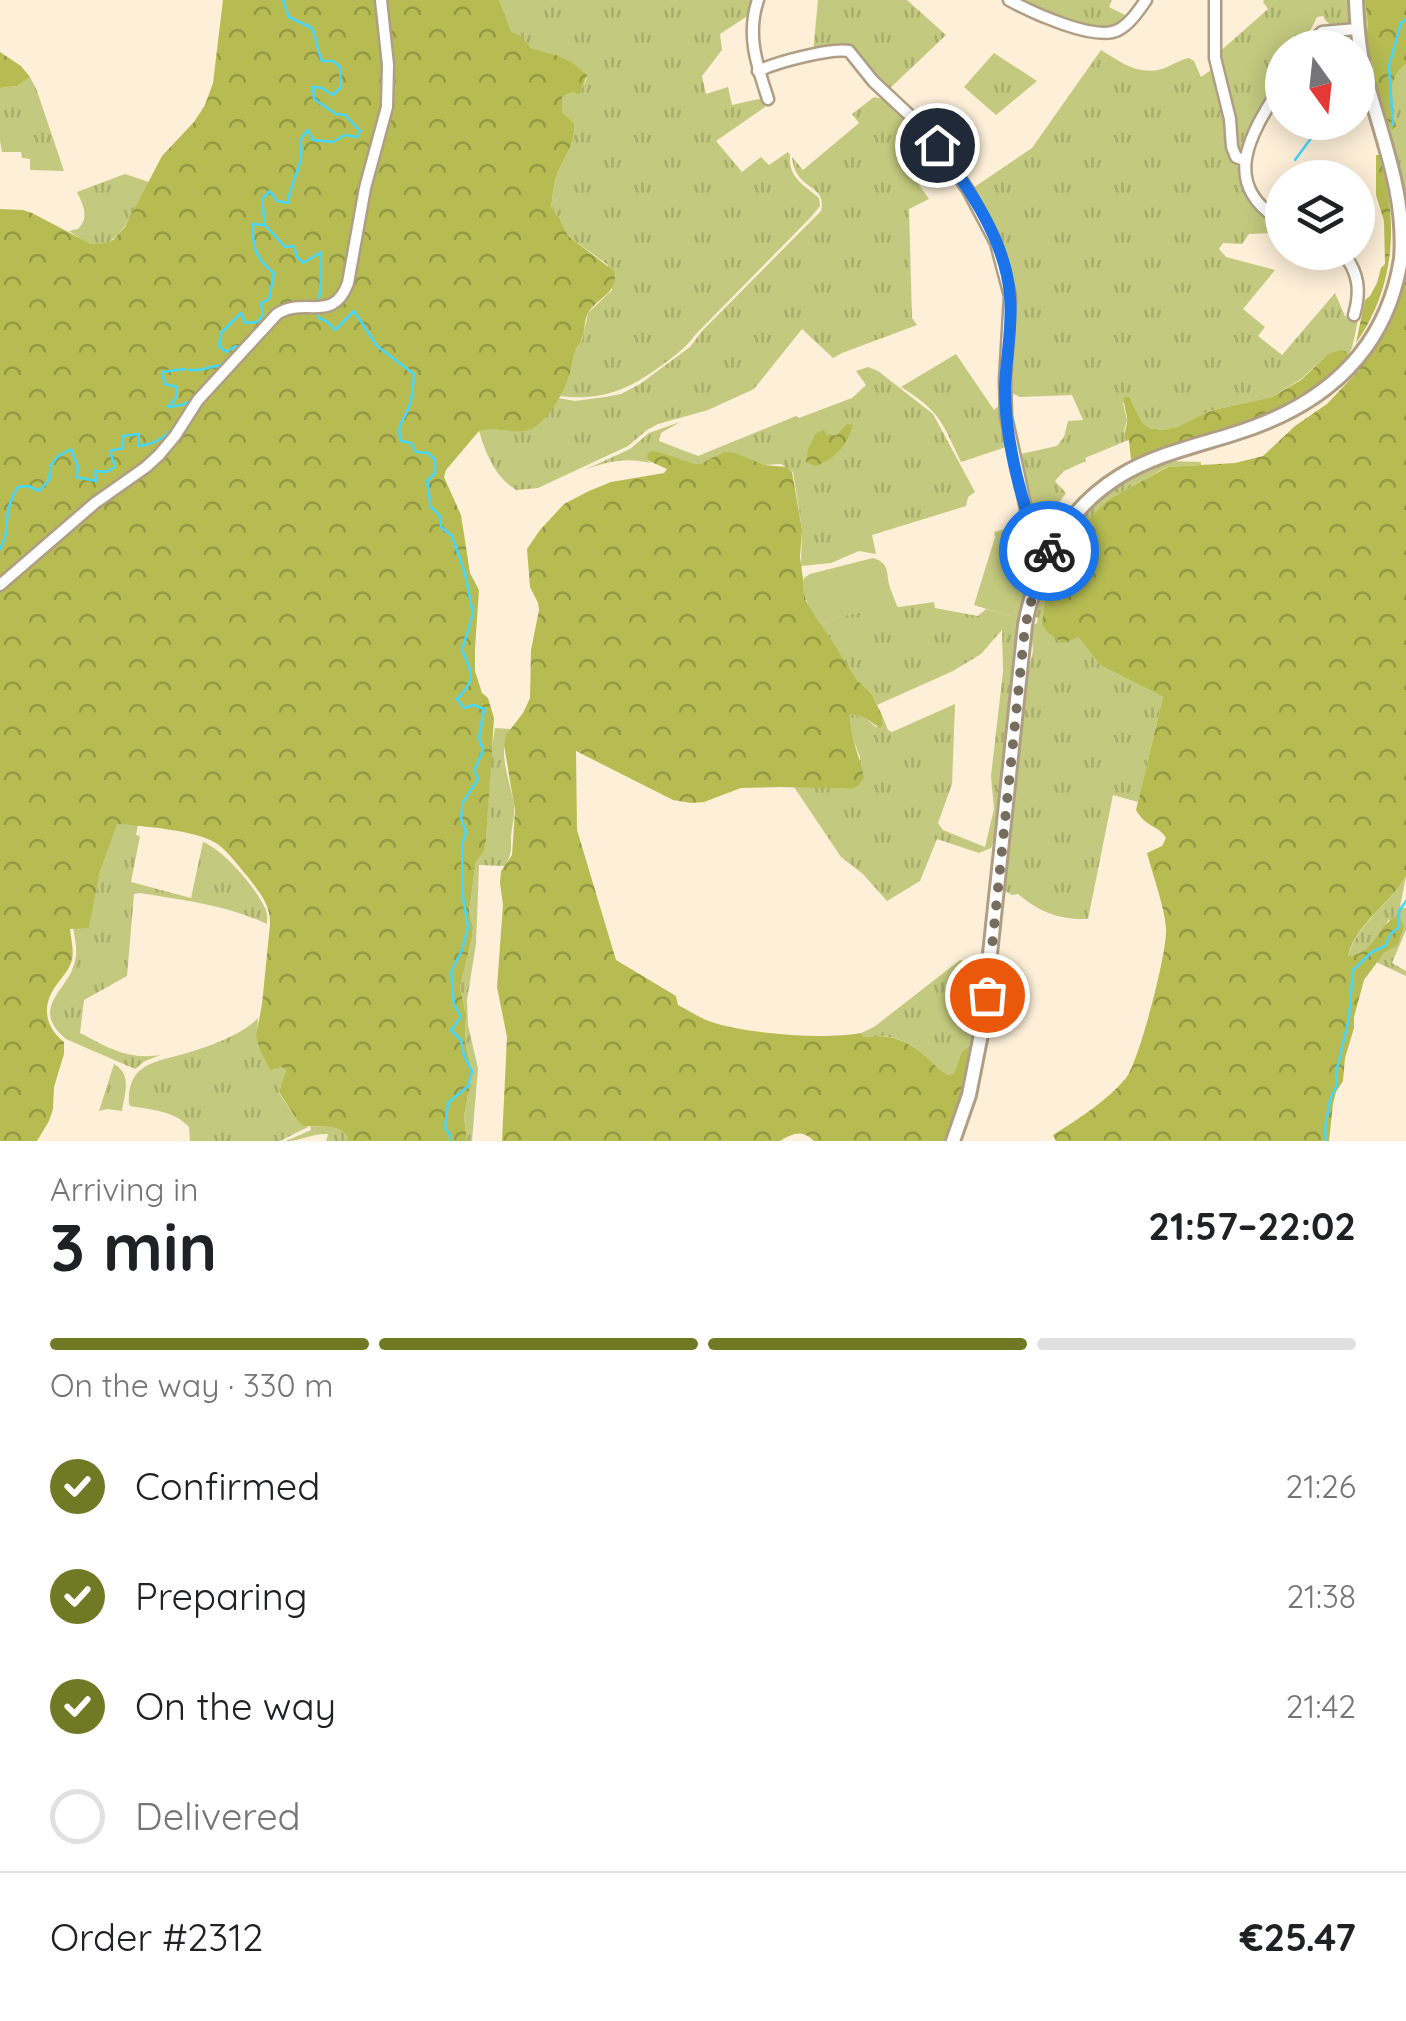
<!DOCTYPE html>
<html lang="en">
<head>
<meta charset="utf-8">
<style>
	:root { --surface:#fff; --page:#f6f6f6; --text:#202124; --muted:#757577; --line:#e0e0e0; --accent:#707a25 }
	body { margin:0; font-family:Quicksand,sans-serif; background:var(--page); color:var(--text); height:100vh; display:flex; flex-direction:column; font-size:38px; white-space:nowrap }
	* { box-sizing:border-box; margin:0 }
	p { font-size:32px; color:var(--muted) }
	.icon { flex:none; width:55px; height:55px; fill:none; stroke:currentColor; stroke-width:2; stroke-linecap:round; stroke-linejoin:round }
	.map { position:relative; height:1141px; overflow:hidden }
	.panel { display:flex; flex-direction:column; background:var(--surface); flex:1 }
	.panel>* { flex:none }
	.needle { width:65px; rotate:165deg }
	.tools { position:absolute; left:1265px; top:30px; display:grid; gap:20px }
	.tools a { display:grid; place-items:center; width:110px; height:110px; border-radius:50%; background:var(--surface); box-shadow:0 5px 25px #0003; font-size:50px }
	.pin { position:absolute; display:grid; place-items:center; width:85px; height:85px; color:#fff; margin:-42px; border:5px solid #fff; border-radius:50%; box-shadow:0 2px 10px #0007 }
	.courier { position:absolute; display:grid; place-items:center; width:100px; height:100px; margin:-50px; border:8px solid #1a73e8; border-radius:50%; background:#fff; color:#222; box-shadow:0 2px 12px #0007 }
	.headline em { font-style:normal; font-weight:700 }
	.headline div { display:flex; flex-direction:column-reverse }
	.headline { display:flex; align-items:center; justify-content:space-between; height:170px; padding:0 50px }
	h1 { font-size:65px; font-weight:700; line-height:75px }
	.bar { display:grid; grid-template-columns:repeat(4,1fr); gap:15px 10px; align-content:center; height:120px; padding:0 50px }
	.bar i { height:12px; border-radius:8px; background:var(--line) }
	.bar .on { background:var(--accent) }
	.bar p { grid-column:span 4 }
	.line { display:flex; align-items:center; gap:25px; padding:0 50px; border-top:2px solid var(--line) }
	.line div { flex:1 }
	ol { padding:0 50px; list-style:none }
	li { display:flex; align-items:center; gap:30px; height:110px }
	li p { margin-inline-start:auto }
	li .icon { padding:10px; border-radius:50%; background:var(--accent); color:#fff; stroke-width:4 }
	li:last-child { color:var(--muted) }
	li i { width:55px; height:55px; border:5px solid var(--line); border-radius:50% }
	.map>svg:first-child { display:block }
	.grass { fill:url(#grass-tufts) }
	.forest { fill:url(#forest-crowns) }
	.garden { fill:#c3c97e }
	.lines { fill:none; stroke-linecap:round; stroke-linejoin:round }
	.stream { stroke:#47d6fc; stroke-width:2.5 }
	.minor-casing { stroke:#af9e84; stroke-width:15 }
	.major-casing { stroke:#af9e84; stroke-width:18 }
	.minor { stroke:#fff; stroke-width:10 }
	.major { stroke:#fff; stroke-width:12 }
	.done { stroke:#766d5e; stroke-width:10; stroke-dasharray:0 18 }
	.route { stroke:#1a73e8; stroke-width:12 }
</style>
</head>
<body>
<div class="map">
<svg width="1406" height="1141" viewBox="0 0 1406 1141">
	<defs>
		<pattern id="grass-tufts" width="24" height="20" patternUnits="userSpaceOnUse" patternTransform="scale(2.5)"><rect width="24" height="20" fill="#c3c97e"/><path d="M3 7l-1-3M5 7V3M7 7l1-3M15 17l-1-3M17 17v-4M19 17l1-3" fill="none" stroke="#a8ad6c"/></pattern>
		<pattern id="forest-crowns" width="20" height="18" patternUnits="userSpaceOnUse" patternTransform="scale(2.5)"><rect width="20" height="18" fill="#b6bc52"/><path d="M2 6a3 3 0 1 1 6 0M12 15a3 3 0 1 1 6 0" fill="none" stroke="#949943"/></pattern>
	</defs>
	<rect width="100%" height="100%" fill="#fdefd8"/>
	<g class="grass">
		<path d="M 499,0 L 754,0 L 749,15 L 720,34 L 722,50 L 702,76 L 706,94 L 728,87 L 732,105 L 763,98 L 765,107 L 716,141 L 742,172 L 761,157 L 769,165 L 788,152 L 790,155 C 788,178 804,185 819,198 L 820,206 L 811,217 L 695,335 C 685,349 672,358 658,368 C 626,391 600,401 559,396 L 569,376 L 574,353 L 582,340 L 588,313 L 612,290 L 608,265 L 568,236 L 559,217 L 551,207 C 553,196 553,183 558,172 C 565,154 576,144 574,123 L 562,112 L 562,97 L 572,92 L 580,93 L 587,78 L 556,55 L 531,48 L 510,32 Z"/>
		<path d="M 818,0 L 907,0 L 946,35 L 887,91 L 853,52 L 813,53 Z"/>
		<path d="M 1014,0 L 1112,0 L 1109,7 L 1129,17 L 1110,30 L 1071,24 Z"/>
		<path d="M 1264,0 L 1346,0 L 1350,1 L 1350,21 C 1340,31 1328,27 1323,16 L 1317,17 L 1302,47 L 1282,48 L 1282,77 L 1252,125 L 1239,152 L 1237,151 L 1217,54 L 1268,9 L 1263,2 Z"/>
		<path d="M 1361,0 L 1365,0 L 1368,27 L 1365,41 L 1367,54 L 1373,65 L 1377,95 L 1393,131 L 1397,125 C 1388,105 1387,78 1406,64 L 1406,200 L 1398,165 L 1367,64 Z"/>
		<path d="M 1101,50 C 1122,63 1140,77 1165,68 C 1174,64 1180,60 1189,58 L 1194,61 L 1201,77 L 1214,68 L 1228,119 L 1232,159 L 1282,226 L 1282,230 L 1272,233 L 1249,234 L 1242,244 L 1223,243 L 1219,249 L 1226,257 L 1275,270 L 1243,309 L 1265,327 L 1258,336 L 1282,355 L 1335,293 L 1345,316 L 1358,320 L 1352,348 L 1348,355 L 1347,352 L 1328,354 L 1301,379 L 1272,397 L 1209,411 L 1177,427 L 1162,430 L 1149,428 L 1142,422 L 1131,401 L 1123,403 L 1127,420 L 1124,431 L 1126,441 L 1085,458 L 1086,461 L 1064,471 L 1055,481 L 1066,493 L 1051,514 L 1042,518 L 1031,510 L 1016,455 L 1057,446 L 1064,437 L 1068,421 L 1083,420 L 1072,395 L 1020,397 L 1008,391 L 1014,292 L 1006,261 L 973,188 L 1032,148 Z"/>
		<path d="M 994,53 L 1037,81 L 996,115 L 964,87 Z"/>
		<path d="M 30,77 L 37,91 L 64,171 L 30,170 L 30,159 L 22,158 L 21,152 L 2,152 L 0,141 L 0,88 L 17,86 Z"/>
		<path d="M 874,97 L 889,100 L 934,145 L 905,165 L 929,199 L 909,209 L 912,318 L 917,325 L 842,353 L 833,358 L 802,329 L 754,389 L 708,410 L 658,424 L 647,430 L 628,446 L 538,488 L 516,490 C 495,477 486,454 479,431 L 485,428 L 510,431 L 548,413 L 558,398 L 575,401 L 605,397 L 621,394 L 640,384 L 690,347 L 702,331 L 821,211 C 828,183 795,192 792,157 L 803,170 L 859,123 L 852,114 Z"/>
		<path d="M 125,174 L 149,182 C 138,202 120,252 91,244 C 84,242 76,235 69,231 L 78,229 C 90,217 83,205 77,192 Z"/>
		<path d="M 956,354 L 994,410 L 1003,402 L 1009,446 L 961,462 C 942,422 940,411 901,387 Z"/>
		<path d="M 868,367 L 878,371 L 933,414 L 975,492 L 968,497 L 966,506 L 872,535 L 876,554 L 859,551 L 831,563 L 801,566 L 802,530 L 793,472 L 781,464 L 764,465 L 723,452 C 716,455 708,462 701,464 C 693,467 663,453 653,450 L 647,460 L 650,463 C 626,457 606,462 584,470 L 630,449 L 649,433 L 680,422 L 661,433 L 659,441 L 698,456 L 796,416 L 799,418 L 852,398 L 866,385 L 856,371 Z"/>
		<path d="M 1168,461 L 1201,462 L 1201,465 L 1167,467 L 1127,489 L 1108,500 L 1073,544 L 1075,558 C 1056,578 1048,575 1046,606 L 1078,637 L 1100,665 L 1163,697 L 1138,802 L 1113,795 L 1088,919 C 1060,920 1039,912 1018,894 L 1012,895 L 1004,890 L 1024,691 L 1033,651 L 1031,626 L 1037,623 L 1038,618 L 1032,616 C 1047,557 1077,503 1133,476 C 1144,470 1156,463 1168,461 Z"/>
		<path d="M 1026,524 L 1043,531 L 1047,538 L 1024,596 L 1019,623 L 1015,626 L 1019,629 L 998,833 L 991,848 L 979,853 L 937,839 L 920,881 L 887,901 L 863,874 L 841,857 L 794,787 L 852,789 L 858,786 L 860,757 L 849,729 L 850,714 L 865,718 L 876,727 L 883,725 L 882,715 L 888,730 L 892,732 L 955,704 L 952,784 L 938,823 L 943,830 L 985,847 L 994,809 L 991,776 L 1003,672 L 1002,630 L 981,654 L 953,671 L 877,705 L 871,693 L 857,680 L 820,624 L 850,614 L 934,602 L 935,608 L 978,616 L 986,609 L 1010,616 L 994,532 L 1005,529 L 1008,535 L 1022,532 L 1020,525 Z"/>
		<path d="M 495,728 L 511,729 C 495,749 511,782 514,805 C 515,816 512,826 511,836 C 511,849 512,854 505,866 L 479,865 L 476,944 L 467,1000 L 468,1025 L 478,1068 L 472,1141 L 467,1141 L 464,1117 L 472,1072 L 465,1041 L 466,1015 L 460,987 L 472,936 L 473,927 L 469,912 L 476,861 L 484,852 L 486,841 L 491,753 Z"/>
		<path d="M 116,824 L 138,825 L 136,835 L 140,836 L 131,882 L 191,898 L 203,842 C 224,850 256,888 265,908 C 268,914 267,918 267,924 C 227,905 182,900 140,893 L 134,894 L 127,976 L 84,1000 L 80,1033 C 109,1048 127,1060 161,1055 L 145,1061 L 135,1069 L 66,1039 C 28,1007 69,991 75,961 C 78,951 75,939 73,928 L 89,927 L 100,872 Z"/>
		<path d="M 1406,876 L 1400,907 L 1406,908 L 1406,930 L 1392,963 L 1406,971 L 1406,976 L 1376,962 L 1384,953 L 1397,946 L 1389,919 C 1379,936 1369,954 1348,957 C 1356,924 1390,905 1406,876 Z"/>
		<path d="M 960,960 L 972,962 L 984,970 L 985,977 L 974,1062 L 961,1111 L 958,1103 L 967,1085 L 969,1047 L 962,1051 L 954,1073 L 949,1075 C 940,1071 937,1067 930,1060 C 908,1040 893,1033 864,1037 L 861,1033 L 874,1027 Z"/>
		<path d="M 258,1018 C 256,1039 260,1051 270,1069 L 283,1067 L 286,1070 L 279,1093 L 299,1123 L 304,1126 C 320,1127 344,1123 349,1141 L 326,1141 L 328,1134 C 313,1133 301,1141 286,1141 L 311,1130 L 310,1126 L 280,1141 L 190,1141 L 189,1127 C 173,1110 152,1110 130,1106 L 129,1103 C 127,1063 156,1062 187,1053 C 208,1047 244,1034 258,1018 Z"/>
		<path d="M 114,1064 C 132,1074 125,1093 122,1111 L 107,1109 L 99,1111 Z"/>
	</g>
	<g class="forest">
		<path d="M 223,0 L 499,0 L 511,32 L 519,35 L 531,48 L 556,55 L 573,63 L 587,75 L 580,94 L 572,92 L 562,97 L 562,112 L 574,123 C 576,144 565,154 558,172 C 553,183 553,196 551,207 L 559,217 L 568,236 L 614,271 C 620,293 596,298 587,315 C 584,322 585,331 582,338 C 578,351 580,340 575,352 C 572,359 572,368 569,376 C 564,392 549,419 533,428 C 517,437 496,425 479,431 L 446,470 L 444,477 L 461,515 L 470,573 L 479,590 L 475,648 L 475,671 L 482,693 L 488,698 L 494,718 L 486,841 L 484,852 L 476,861 L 469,912 L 473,927 L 472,937 L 460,987 L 466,1015 L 465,1041 L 472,1072 L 464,1117 L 467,1141 L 349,1141 C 344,1123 320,1127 304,1126 L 299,1123 L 279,1092 L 286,1070 L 282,1067 L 270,1070 L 260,1050 L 256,1036 L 262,1004 L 270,925 C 271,905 260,893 248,877 C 238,866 229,852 216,843 C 195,830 142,826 117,824 L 100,872 L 89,928 L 70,929 C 71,939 74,950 72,960 C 69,971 61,978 55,987 C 41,1007 46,1028 64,1042 L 64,1054 L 54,1087 L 53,1109 L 49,1121 L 37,1141 L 0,1141 L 0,209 L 23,210 L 32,213 L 91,244 L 101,244 L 113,240 L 125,227 L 162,156 L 194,122 L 205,105 L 213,83 Z"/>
		<path d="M 1365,0 L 1406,0 L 1406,64 C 1387,78 1388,105 1397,125 L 1393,131 L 1389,126 L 1377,95 L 1373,65 L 1367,54 L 1365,41 L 1368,26 Z"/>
		<path d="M 0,52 L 21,66 L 30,77 L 17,86 L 0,88 Z"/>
		<path d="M 1376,155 L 1379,155 C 1399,220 1396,286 1356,343 L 1365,300 L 1370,296 L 1377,283 L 1381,268 L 1385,264 L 1384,221 L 1376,195 Z"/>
		<path d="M 1406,256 L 1406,876 C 1390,905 1356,923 1348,956 C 1377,954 1377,922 1399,916 L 1404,927 L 1397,946 L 1384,953 L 1364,980 L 1354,1017 L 1354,1028 L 1345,1058 L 1343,1081 L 1336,1092 L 1333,1104 L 1329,1141 L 1056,1141 L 1053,1135 C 1078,1119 1106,1102 1126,1078 C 1139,1062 1168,950 1166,928 C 1164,905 1153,876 1147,853 L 1162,846 L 1166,838 C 1159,825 1146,828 1136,810 L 1163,697 L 1100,665 L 1078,637 L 1063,643 L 1047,632 L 1042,624 L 1047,587 L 1055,576 L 1075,559 L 1073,544 L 1076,534 L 1085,523 L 1108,500 L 1127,489 L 1168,467 L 1235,463 L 1263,456 L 1295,426 L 1327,404 L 1360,369 Z"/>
		<path d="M 1341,350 L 1347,352 L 1348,355 L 1341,368 L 1294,406 L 1140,462 L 1131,460 L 1129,440 L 1126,441 C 1123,433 1126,430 1127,422 C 1128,414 1123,406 1124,397 L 1129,397 L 1142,422 L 1149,428 L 1162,430 L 1177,427 L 1209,411 L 1272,397 L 1301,380 L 1328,354 Z"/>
		<path d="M 847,424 L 853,425 C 848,444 834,460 815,466 L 806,462 L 808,449 L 817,433 L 824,430 L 828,436 L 837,435 Z"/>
		<path d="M 653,450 L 694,464 L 701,464 L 723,452 L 735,453 L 764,465 L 787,467 L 792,472 L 802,530 L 800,557 L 806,601 L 857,680 L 871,693 L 882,715 L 883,725 L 880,728 L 865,718 L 850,714 C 849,736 860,756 864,778 L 858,786 L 852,789 L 781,787 L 741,788 L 704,802 L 691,803 L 673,800 L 576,751 L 577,830 L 616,960 L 676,996 L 678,1005 C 688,1010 697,1016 706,1020 C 742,1034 824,1040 861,1033 L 864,1037 C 892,1033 909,1041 930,1060 C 937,1067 940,1071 949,1075 L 954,1073 L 962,1051 L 969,1047 L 967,1085 L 961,1095 L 949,1141 L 814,1141 C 802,1129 793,1133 780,1141 L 502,1141 L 507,1037 L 497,987 L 503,905 L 500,883 L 501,871 L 512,855 L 515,810 L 504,745 L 506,735 L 523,713 L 530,698 L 531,650 L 539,610 L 538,603 L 530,587 L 527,549 L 540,530 L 564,504 L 589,491 L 611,482 L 664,473 L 667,469 L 647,460 L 648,453 Z"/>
	</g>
	<g class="garden">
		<path d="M 996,534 L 1033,545 L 1010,616 L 974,605 Z"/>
		<path d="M 873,558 C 889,563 886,570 889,584 C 891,592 895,600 898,608 L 851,614 L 820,624 C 812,610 799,594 804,578 L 810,574 Z"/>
	</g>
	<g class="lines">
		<g class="stream">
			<path d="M 283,0 L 289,17 L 312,28 C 317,39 317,50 322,61 L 333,61 L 340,67 L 341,87 L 333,95 L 322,88 L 313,87 L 314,99 L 336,114 L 345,115 L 360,131 L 357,137 L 345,135 L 333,142 L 313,140 L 308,130 L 300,140 C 306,163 290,181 288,203 L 277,201 L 270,191 L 262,199 L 265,225 L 285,247 L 294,246 L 297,257 L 303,263 L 321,252 C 320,270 323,286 318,302"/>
			<path d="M 1393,125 L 1389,66 L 1401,23 L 1406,19"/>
			<path d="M 1295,160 L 1323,122"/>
			<path d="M 318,310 L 319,318 L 328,322 L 335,330 L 354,311 L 377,346 L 414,374 C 413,385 413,399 408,409 C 403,422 396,425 401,441 L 411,443 L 416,452 L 428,453 L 435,460 L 435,473 L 427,481 L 431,507 L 440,516 L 441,527 L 452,536 L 465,573 L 473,614 L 462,650 C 472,674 477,679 457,699 L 464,708 L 473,705 L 484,709 L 479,738 L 483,750 L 474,771 L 478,779 L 463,802 L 461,818 L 466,832 L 462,845 L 463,897 L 468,927 L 462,950 L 451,972 L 454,1004 L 461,1017 L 451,1030 L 461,1040 L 464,1056 L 472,1071 L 468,1086 L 448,1103 L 445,1128 L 450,1135 L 451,1141"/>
			<path d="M 236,351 L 236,346 L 226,352 L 219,346 L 221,333 L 241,313 L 245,323 L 257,322 L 263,315 L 261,303 L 269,299 L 274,273 C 256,259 252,248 253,224 L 263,225"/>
			<path d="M 188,370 L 199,370 L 225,364"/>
			<path d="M 0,549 C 13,525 0,516 18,487 L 28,486 L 39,491 L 49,480 L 51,465 L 58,456 L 71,449 L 78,467 L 76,477 L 96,481 L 95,471 L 106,472 L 115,467 L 110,451 L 123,448 L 123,436 L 139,434 L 138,446 C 168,443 177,424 191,401 L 182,405 L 168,407 L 176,398 L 177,387 L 165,384 L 162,372 L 185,369"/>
			<path d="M 1326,1141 L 1325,1128 L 1330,1100 L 1337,1085 L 1336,1073 L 1349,1018 L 1353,970 L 1372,952 L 1385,946 L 1391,934 L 1399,927 L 1399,911 L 1406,901"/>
		</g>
		<defs>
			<g id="minor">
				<path d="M 758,0 C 746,35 757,65 768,99"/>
				<path d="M 1009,0 C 1031,12 1095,42 1118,30 C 1130,24 1139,10 1146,0"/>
				<path d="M 1215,0 L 1215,58 L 1230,119 L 1232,147 L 1236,157 L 1244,160"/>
				<path d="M 1306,48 L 1322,32 L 1357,29"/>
				<path d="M 758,71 C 777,62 830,48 849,51 L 873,81 L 921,126 L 937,145 L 968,190 L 996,243 L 1010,296 L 1005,380 L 1006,416 L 1026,509 L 1030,520 L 1058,536"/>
				<path d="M 1282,84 C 1252,132 1217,183 1282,222"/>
				<path d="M 1342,252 C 1359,272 1361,291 1354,315"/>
				<path d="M 0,585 L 95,503 L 146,467 L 159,455 L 175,436 L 198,400 L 277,314 C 305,296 333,324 348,283 L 365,188 L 387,107 L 388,65 L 381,0"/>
			</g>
			<path id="major" d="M 953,1141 L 969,1095 L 982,1029 L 1025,625 C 1036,565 1066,509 1120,476 C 1154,455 1195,446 1233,434 C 1321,407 1386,354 1401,259 C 1406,197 1383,141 1367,82 C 1359,55 1357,28 1356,0"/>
		</defs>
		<use href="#minor" class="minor-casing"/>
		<use href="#major" class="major-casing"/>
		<use href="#minor" class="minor"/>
		<use href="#major" class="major"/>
	</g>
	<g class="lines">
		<path class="done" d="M 987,995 L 1025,627 L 1036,582 L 1049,551"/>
		<path class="route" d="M 937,145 C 969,188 1006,241 1010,296 C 1013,326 1006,357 1005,388 C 1005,431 1015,475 1028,516 L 1030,520 L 1058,536 L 1049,551"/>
	</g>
</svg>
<div class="tools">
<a><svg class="needle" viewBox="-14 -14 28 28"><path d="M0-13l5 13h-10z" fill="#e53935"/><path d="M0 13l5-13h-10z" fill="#757577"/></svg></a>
<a><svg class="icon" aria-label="layers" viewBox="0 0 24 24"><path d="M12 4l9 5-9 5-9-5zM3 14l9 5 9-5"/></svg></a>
</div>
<div class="pin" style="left:987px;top:995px;background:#ea580c"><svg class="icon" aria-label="bag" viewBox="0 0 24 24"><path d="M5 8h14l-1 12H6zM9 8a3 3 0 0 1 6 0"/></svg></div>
<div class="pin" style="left:937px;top:145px;background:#1f2937"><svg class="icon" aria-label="home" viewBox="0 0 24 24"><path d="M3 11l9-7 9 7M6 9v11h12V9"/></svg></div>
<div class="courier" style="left:1049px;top:551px"><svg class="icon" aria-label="bike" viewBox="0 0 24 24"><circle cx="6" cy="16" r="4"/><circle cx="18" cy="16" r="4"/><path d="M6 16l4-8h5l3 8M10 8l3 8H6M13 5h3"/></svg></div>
</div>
<section class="panel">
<div class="headline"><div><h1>3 min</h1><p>Arriving in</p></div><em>21:57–22:02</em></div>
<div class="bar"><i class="on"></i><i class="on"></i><i class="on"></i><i></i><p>On the way · 330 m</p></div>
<ol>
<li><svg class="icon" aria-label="check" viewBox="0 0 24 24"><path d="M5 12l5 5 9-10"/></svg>Confirmed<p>21:26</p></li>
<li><svg class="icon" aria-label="check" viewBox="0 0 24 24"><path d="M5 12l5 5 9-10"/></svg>Preparing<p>21:38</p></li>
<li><svg class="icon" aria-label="check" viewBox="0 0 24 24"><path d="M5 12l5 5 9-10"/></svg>On the way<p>21:42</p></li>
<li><i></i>Delivered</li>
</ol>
<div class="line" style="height:130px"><div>Order #2312</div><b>€25.47</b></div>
</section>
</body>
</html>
